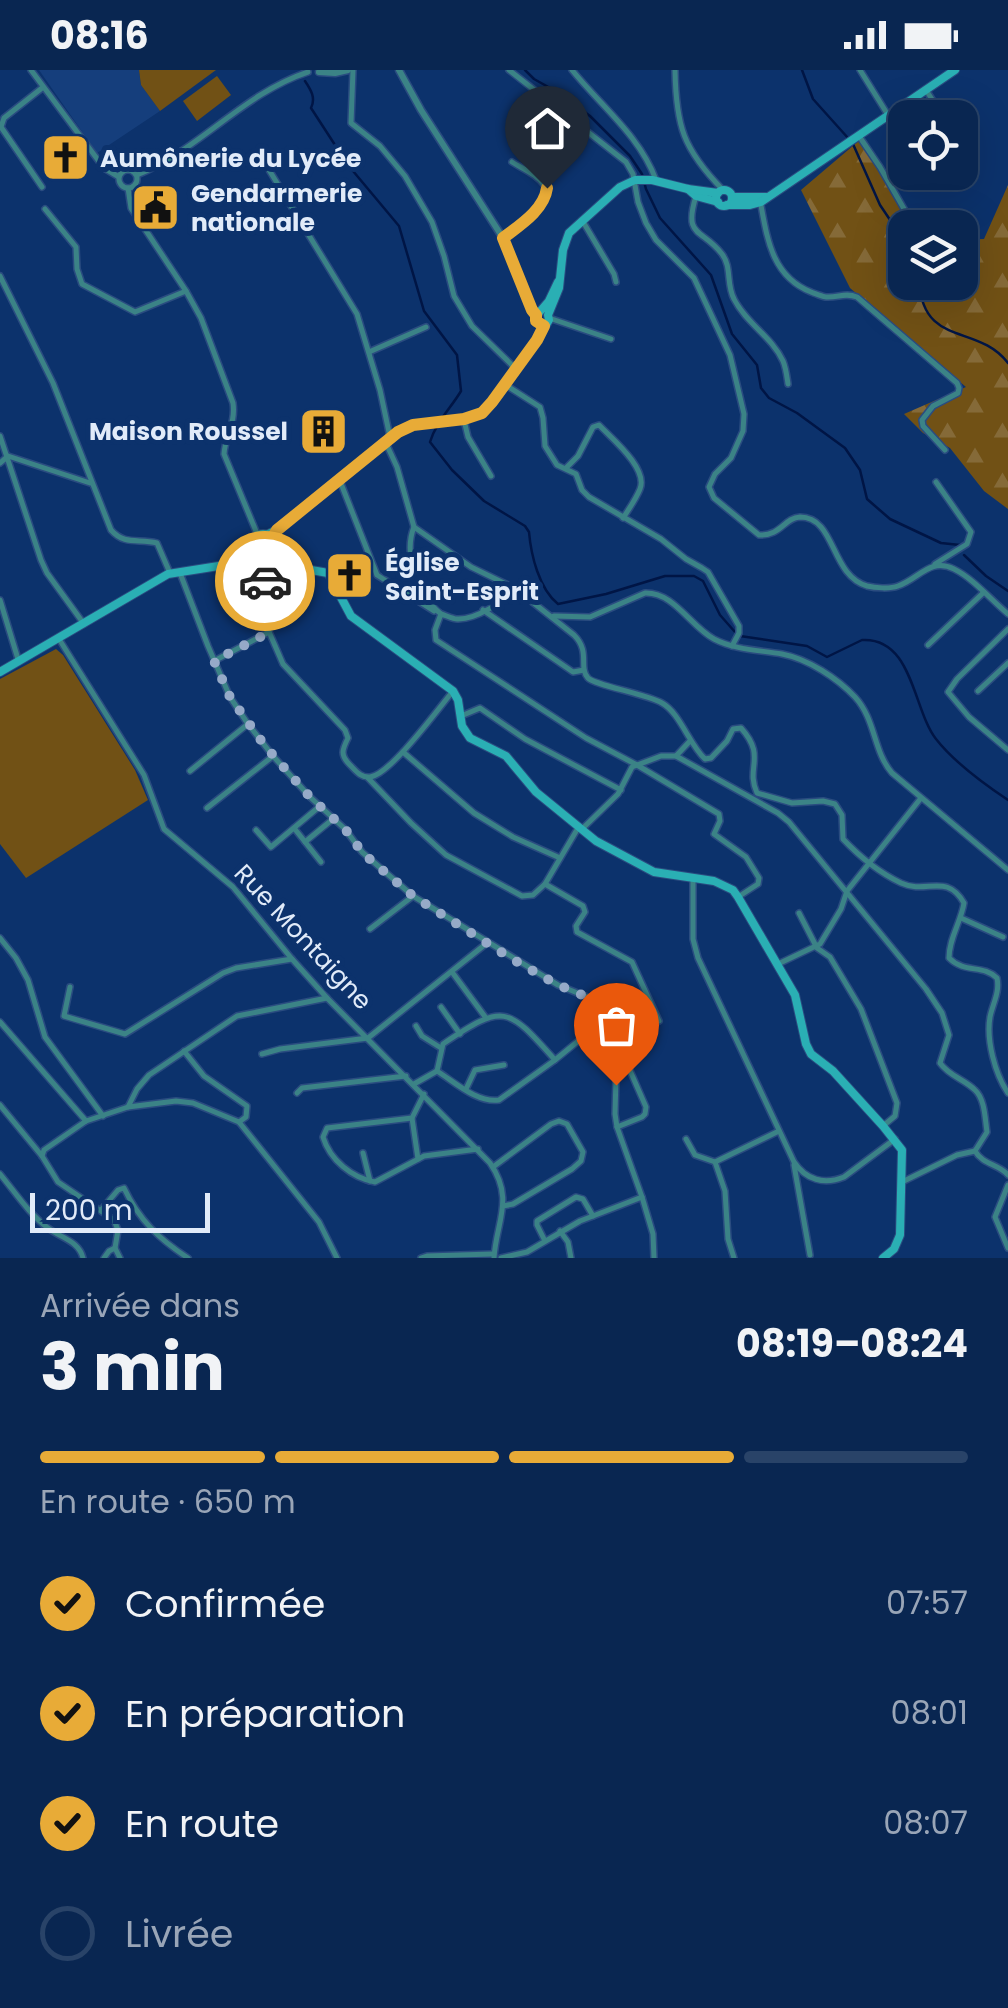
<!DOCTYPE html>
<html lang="fr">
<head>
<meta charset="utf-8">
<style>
	:root { --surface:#092651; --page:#122e58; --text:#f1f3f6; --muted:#99a5b7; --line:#294368; --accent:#e8ab37 }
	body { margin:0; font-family:Poppins,sans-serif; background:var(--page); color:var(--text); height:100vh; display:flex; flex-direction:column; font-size:38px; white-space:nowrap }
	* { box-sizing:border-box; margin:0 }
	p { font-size:32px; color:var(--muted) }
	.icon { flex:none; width:55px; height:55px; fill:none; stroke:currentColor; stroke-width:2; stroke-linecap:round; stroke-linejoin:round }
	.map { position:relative; height:1188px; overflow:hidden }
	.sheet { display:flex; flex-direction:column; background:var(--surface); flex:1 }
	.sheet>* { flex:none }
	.fabs { position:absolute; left:888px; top:30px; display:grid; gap:20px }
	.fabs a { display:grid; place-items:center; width:90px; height:90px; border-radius:20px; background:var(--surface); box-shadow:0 10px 40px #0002,0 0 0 2px var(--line); font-size:50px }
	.scale { position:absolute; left:30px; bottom:25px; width:180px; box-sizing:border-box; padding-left:10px; border:5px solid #e1ebf9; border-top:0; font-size:28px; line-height:35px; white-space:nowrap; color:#e1ebf9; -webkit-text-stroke:8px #0c326c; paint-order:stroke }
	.pin { position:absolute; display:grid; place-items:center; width:85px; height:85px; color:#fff; margin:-102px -42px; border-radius:50% 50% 50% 0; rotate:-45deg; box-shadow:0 0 10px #0007 }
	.pin .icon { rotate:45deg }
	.courier { position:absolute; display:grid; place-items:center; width:100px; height:100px; margin:-50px; border:8px solid #e8ab37; border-radius:50%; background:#fff; color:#222; box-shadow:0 2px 12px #0007 }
	.head em { font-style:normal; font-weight:700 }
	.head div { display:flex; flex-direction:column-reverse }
	.head { display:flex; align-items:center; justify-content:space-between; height:170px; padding:0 40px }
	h1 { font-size:65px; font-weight:700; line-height:75px }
	.bar { display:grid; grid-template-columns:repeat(4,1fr); gap:15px 10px; align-content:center; height:120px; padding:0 40px }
	.bar i { height:12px; border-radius:8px; background:var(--line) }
	.bar .on { background:var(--accent) }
	.bar p { grid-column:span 4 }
	ol { padding:0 40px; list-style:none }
	li { display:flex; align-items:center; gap:30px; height:110px }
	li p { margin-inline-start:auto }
	li .icon { padding:10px; border-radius:50%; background:var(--accent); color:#111; stroke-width:4 }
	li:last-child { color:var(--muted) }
	li i { width:55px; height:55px; border:5px solid var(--line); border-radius:50% }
	.status { display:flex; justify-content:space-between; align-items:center; height:70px; padding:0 50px; background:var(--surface); direction:ltr }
	.status svg { height:28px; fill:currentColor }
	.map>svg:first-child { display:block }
	.built { fill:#153e7c }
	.forest { fill:url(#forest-firs) }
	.garden { fill:#715115 }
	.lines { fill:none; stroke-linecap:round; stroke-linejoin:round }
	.stream { stroke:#001545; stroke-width:2.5 }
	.minor-casing { stroke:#2a4c80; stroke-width:8 }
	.tertiary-casing { stroke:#2a4c80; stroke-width:9 }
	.secondary-casing { stroke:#2a4c80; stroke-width:10 }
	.minor { stroke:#3b8386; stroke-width:5 }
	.tertiary { stroke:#3b8386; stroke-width:6 }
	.secondary { stroke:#2aafb4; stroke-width:8 }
	.done { stroke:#96aac8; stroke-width:10; stroke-dasharray:0 18 }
	.route { stroke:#e8ab37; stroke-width:12 }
	.labels { text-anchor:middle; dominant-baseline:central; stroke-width:10; stroke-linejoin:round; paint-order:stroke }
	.poi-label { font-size:25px; font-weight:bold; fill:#e1ebf9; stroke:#0c326c; text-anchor:start }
	.street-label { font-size:25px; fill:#e1ebf9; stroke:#0c326c }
</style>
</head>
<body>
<div class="status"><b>08:16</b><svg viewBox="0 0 49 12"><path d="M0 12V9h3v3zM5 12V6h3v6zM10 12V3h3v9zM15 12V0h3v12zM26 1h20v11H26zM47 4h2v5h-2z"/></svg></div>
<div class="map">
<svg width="1008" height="1188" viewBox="0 0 1008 1188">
	<defs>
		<pattern id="forest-firs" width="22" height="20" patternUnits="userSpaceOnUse" patternTransform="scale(2.5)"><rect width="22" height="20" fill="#715115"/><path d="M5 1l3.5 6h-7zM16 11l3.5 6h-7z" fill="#856a38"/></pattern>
	</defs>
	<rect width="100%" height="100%" fill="#0c326c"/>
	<path class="built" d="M 39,0 L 139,0 L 141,15 L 160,41 L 97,83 Z"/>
	<path class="forest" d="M 861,69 L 918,157 L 905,158 L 905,212 L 960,212 L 960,170 L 984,169 L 1008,115 L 1008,439 L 984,421 L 950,378 L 923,363 L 904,344 L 966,317 L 850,218 L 801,120 Z"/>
	<g class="garden">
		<path d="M 139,0 L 216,0 L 160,41 L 141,15 Z"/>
		<path d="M 217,6 L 231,25 L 197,51 L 183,31 Z"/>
		<path d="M 56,579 L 63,585 L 135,700 L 148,730 L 26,808 L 0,774 L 0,609 Z"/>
	</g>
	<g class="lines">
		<g class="stream">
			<path d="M 525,0 L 534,9 L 559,23 L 590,46 L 630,86 L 642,104 L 646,119 L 660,148 L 711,205 L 732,264 L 757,295 L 761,318 L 769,328 L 797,343 L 845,378 L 860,400 L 867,429 L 890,449 L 941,473 L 960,475"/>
			<path d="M 802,0 L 813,29 L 848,68"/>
			<path d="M 305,11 C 311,20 316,28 311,38 L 348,95 L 399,156 L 424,241 L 457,285 L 461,321 C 451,338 436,352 430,372 L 452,400 L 484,431 L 525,456 L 529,462 C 531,485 539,519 558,534 L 606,524 L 665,506 L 694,506 L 703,511 L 720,545 L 735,562"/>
			<path d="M 853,74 L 880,135 L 905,172"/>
			<path d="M 919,212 C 924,278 977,253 1008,293"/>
			<path d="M 964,485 L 986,506 L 1008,521"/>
			<path d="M 740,566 L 807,576 L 827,587 L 862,570 C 913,567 913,640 936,669 C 954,692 984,714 1008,730"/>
		</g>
		<defs>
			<g id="minor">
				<path d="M 31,0 L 104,98 L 119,107"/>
				<path d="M 353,0 L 351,53 L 380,76 L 405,106 L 432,152 L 444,186 L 454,226 L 472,256 L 515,298"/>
				<path d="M 509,0 L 626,92 L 633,104 L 638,132 L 646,153 L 656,170 L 694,208 L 730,285 L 744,344 L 743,361 L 731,388 L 715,404 L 709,417 L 714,428 L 759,465 C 781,466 784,448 800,447 C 836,447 830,505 867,516 C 875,518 890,519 898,516 C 919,509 930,487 954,499 C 974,509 991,530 1008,544"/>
				<path d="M 572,0 C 601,36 640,66 656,110"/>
				<path d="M 675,0 C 676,56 683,79 723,120"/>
				<path d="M 860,0 L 888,45"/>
				<path d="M 926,20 L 944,48"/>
				<path d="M 859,66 L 880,97 L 915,158"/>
				<path d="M 960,70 L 970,85"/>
				<path d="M 263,90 L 357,244 L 380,320 L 390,367"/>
				<circle cx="128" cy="109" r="9"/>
				<path d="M 137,105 C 199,80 244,23 308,2"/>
				<path d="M 42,117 L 1,57 L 4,48 L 42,18"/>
				<path d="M 128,118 L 131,138 L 186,221 L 201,248 L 233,333 C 236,353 225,366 224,384 L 258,466"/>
				<path d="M 696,126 C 683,168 702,158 722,184 C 732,197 726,214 734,229 C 746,253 772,267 783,291 C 786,298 787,307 788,314"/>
				<path d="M 760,130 C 767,167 771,206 811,222 C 813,223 824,227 826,227 C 838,228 845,222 857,227 L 957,313 L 959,318 L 958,323 L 933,336 L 922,350 L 923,356 L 945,380"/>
				<path d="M 45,139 L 76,177 L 77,199 L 82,214 L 135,242 L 186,221"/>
				<path d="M 582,150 L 614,204 L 616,212"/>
				<path d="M 503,168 C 514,160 555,132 545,116 C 538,105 523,99 512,92"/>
				<path d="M 0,206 L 53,313 L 111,460 C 125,476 139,468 157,473 L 170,503"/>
				<path d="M 549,248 L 611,269"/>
				<path d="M 369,282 L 426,257"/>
				<path d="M 504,314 L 540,337 L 543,348 L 545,376 L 557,395 L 576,404 L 582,420 L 589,427 L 661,469 L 686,489 L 702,498 L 708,502 L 739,556 L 739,563 L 732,576"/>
				<path d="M 464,350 L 468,367 L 491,406"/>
				<path d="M 0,366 L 41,490 L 47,503 L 84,554"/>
				<path d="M 385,371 L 397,397 L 414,457 L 471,497 L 516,519 L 574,565 C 591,582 578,597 588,608 C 594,615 646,624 662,633 C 680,643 689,674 705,689 L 711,688 L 727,671 L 733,659 L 741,658 C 767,687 745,697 757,723 L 792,733 L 823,731 L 835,734 L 842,745 L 843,769 C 859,786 880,803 901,813 C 927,825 946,802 964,833 C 961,852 949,868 949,888 C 965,904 983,894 997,908 C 1000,922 993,933 990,947 C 986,970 995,1004 1008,1023"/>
				<path d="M 0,393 L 8,386 L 90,413"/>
				<path d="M 566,398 L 578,386 L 593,357 L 599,355 L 603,359 C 616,372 648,400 640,419 C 636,429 629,439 623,448"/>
				<path d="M 340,411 L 377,505 L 434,541"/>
				<path d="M 414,457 C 403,484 418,526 441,544 L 435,560 L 436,570 L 586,668 L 637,695 L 719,744 L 720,751 L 714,764 L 746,787 L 759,808 L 758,814 L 738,827"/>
				<path d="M 277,493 L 270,509 L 253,518 L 253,525 L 283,594 L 345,660 L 348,668 C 342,680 340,685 350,695 C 356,701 361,708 370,707 C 390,705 439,638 453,621"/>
				<path d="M 935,494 L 967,474 L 971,462 L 936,412"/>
				<path d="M 180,503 L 208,576 L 230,627 L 248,654 L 273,686 L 310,727 L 345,759 L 362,782 L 413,826 L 558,915 L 597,931 L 610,945 L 614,953 L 617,970 L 615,1044 L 617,1057 L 642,1127 L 653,1164 L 654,1188"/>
				<path d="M 0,530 L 18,589"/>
				<path d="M 483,540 L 573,602 L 584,600"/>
				<path d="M 441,544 C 445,545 453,549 457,549 C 476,550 504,531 516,519"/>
				<path d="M 554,546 L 590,547 L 645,523 C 674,522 690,556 714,569 C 735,580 759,580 782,584 C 808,589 837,608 855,627 C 876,650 873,681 892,703 L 1008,800"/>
				<path d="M 1008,559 L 957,609 L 948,622 L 969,647 L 1008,680"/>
				<path d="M 59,569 L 144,705 L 164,759 L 233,817 L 292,889 L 327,928 L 490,1093 C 515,1129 496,1152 494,1188"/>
				<path d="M 928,575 L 983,523"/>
				<path d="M 214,591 L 269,562"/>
				<path d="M 978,621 L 1008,593"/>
				<path d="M 461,646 L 480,638 L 525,669 L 621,720"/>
				<path d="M 403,682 L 474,743 L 513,767 L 560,788"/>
				<path d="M 676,686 L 690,671"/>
				<path d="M 190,701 L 248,654"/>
				<path d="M 368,708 L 411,753 L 446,785 L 522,826 L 533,825 L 545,814 L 578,758"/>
				<path d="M 207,738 L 273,686"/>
				<path d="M 294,758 L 321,792"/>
				<path d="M 256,760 L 271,777 L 320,736"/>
				<path d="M 581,760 L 618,724 L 632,697 L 661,686 L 676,686 L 778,743 L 789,752 L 926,919 L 942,943 L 949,965 L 940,993 C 949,1006 964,1009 975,1020 C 985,1029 985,1049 987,1062 L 975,1081"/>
				<path d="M 305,772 L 333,749"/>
				<path d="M 693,809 L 693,869 L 698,888 L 794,1092 C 806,1110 824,1115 844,1107 L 895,1069"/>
				<path d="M 545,814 L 583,836 L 585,842 L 576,856 L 577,862 L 632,892 L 659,951"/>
				<path d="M 799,843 L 817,878 L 830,887 L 861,939 L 897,1033 L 895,1046 L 883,1056"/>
				<path d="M 961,848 L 1003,867"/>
				<path d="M 370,859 L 413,826"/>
				<path d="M 0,868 L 16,888 L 28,910 L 45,967 L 103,1046"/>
				<path d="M 778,894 L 820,874 L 841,839 L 847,821 L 921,728"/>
				<path d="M 452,902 L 486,948"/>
				<path d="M 70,917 L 64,946 L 125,964 L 223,903 L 236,898 L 292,889"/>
				<path d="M 441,937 L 460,964"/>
				<path d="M 0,952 L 86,1051"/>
				<path d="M 416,956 L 422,966 L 441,978"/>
				<path d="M 184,981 L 204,1006 L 247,1036 L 246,1047 L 239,1052"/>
				<path d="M 262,984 L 280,979 L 368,968 L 487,873"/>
				<path d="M 437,1001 C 456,1013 477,1033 499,1030 L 555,990 L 610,945"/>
				<path d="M 437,1001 L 443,974 C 504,933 507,936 555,990"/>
				<path d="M 414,1014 L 437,1001"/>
				<path d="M 466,1019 L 475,1000 L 504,995"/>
				<path d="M 297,1023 L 302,1018 L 406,1006"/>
				<path d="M 424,1024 L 412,1048 L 327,1058 L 323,1067 C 330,1090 352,1108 375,1112 L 424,1086 L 478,1079"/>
				<path d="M 0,1035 L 42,1086 L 58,1112 L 114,1150 L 118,1160 L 115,1178"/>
				<path d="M 128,1037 L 137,1019 L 149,1005 L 237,946 L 327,928"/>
				<path d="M 412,1048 L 418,1089"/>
				<path d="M 617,1057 L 642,1047 L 645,1044 L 646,1037 L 628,996 L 619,986"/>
				<path d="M 686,1069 L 695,1085 L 715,1092 L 725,1121 L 728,1169 L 734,1188"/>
				<path d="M 975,1081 C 983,1095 999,1094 1008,1105"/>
				<path d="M 363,1083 L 370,1111"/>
				<path d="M 42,1086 L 44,1080 L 86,1051 L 128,1037 L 176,1031 L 193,1033 L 239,1052 L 319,1152 L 337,1188"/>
				<path d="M 715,1092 L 779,1061"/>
				<path d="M 794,1095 L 810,1185"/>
				<path d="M 493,1097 L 551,1054 L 559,1051 L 567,1054 L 583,1082 L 581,1091 L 572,1099 L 513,1134 L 503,1136"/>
				<path d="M 0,1104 C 15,1122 29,1144 48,1158 C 61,1168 79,1171 83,1188"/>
				<path d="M 902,1112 L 957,1085 L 975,1081"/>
				<path d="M 1008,1115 L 995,1147 L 1008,1178"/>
				<path d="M 101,1140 L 118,1120 L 124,1118 C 139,1150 159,1169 188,1188"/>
				<path d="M 560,1161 L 568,1172 L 571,1188"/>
				<path d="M 545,1171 L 537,1155 L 537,1151 L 576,1127 L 583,1129 L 593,1146"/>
				<path d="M 104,1188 L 109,1181 L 115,1178 L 120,1188"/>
				<path d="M 421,1188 L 427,1186 L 492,1184"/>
				<path d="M 501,1188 L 527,1182 L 580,1151 L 642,1127"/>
			</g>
			<g id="tertiary">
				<path d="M 399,0 L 421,40 L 503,168 L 532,240 L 537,245"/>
				<path d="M 319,2 L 335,3 L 348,0"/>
			</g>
			<g id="secondary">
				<path d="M 688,119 L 696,126 L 718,132"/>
				<circle cx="724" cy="128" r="8"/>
				<path d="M 732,127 L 766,127"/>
				<path d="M 727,135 L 750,135 L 761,132 L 955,0"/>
				<path d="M 558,212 L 549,231 L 537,245 L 536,251 L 540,255 L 546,255 L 549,250 L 548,245 L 559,218 L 563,180 L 569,163 L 620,117 L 635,110 L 652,110 L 688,119 L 718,123"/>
				<circle cx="263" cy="473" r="9"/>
				<path d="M 266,465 L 277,460 L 399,361 L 413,355 L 464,349 L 482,343 L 493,332 L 537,270 L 544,256"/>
				<path d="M 265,481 L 283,495 L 328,503 L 351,546 L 453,621 L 458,630 L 462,656 L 470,668 L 506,686 L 536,722 L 596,771 L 654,802 L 714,811 L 733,820 L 738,827 L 795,925 L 806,974 L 811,984 L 833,1001 L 883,1056 L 902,1080 L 900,1165 L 894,1179 L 883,1188"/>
				<path d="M 0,602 L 168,504 L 225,495 L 257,479"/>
			</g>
		</defs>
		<use href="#minor" class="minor-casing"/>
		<use href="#tertiary" class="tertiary-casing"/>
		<use href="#secondary" class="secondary-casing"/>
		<use href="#minor" class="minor"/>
		<use href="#tertiary" class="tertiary"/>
		<use href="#secondary" class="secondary"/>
	</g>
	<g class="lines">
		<path class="done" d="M 265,511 L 256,515 L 253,523 L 270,562 L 214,591 L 230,627 L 265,676 L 310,727 L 345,759 L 362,782 L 373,792 L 413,826 L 512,889 L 558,915 L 597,931 L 604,937 L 614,953 L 617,970 L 616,1015"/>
		<path class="route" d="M 265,511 L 270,508 L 278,493 C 266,483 270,471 277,460 L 398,362 L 413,355 L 464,349 L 482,343 L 492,332 L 537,270 L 544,256 L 536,251 L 536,245 L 532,240 L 503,168 C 520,155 544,140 547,118"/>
	</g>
	<defs>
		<symbol id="church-square" viewBox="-11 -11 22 22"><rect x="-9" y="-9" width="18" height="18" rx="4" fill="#e8ab37" stroke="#0c326c"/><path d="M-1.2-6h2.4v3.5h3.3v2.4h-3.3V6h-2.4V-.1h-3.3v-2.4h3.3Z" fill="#111"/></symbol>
		<symbol id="civic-square" viewBox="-11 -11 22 22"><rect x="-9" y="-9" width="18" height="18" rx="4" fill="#e8ab37" stroke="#0c326c"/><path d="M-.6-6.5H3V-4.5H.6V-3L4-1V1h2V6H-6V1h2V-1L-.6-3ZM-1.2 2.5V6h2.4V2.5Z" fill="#111"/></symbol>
		<symbol id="building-square" viewBox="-11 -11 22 22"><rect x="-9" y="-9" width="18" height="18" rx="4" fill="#e8ab37" stroke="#0c326c"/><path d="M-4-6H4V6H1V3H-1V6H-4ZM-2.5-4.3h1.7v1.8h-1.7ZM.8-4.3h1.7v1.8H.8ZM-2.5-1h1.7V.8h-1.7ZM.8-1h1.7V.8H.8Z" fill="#111"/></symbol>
	</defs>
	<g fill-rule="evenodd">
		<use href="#church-square" x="38" y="60" width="55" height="55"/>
		<use href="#civic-square" x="128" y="110" width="55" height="55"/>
		<use href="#building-square" x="296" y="334" width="55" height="55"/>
		<use href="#church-square" x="322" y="478" width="55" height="55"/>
	</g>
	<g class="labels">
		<g class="poi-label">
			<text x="100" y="88">Aumônerie du Lycée</text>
			<text x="191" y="123">Gendarmerie<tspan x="191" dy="29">nationale</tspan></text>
			<text x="288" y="361" text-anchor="end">Maison Roussel</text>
			<text x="385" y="492">Église<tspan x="385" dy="29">Saint-Esprit</tspan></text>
		</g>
		<g class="street-label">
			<text transform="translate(303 867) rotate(47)">Rue Montaigne</text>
		</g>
	</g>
</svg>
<div class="fabs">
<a><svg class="icon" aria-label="locate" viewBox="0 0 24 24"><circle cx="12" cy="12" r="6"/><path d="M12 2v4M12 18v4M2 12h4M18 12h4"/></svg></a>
<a><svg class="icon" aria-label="layers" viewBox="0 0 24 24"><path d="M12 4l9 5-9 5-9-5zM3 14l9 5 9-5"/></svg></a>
</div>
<div class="scale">200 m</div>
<div class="pin" style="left:616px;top:1015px;background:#ea580c"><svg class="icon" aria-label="bag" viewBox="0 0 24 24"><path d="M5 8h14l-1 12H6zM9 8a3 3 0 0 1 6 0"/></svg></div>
<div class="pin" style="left:547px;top:118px;background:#1f2937"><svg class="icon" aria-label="home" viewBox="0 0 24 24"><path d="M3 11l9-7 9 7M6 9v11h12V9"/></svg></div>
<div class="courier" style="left:265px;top:511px"><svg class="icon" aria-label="car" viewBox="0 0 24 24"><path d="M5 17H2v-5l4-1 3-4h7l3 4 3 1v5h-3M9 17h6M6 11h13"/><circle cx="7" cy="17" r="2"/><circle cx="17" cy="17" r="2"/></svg></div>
</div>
<section class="sheet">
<div class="head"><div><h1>3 min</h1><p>Arrivée dans</p></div><em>08:19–08:24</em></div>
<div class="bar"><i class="on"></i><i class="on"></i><i class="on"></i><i></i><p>En route · 650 m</p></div>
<ol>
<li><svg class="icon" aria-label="check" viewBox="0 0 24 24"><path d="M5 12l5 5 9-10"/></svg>Confirmée<p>07:57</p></li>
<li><svg class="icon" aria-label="check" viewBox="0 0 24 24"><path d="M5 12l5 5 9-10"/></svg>En préparation<p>08:01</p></li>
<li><svg class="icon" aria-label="check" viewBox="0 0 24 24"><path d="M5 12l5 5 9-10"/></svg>En route<p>08:07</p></li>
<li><i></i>Livrée</li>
</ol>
</section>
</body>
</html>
